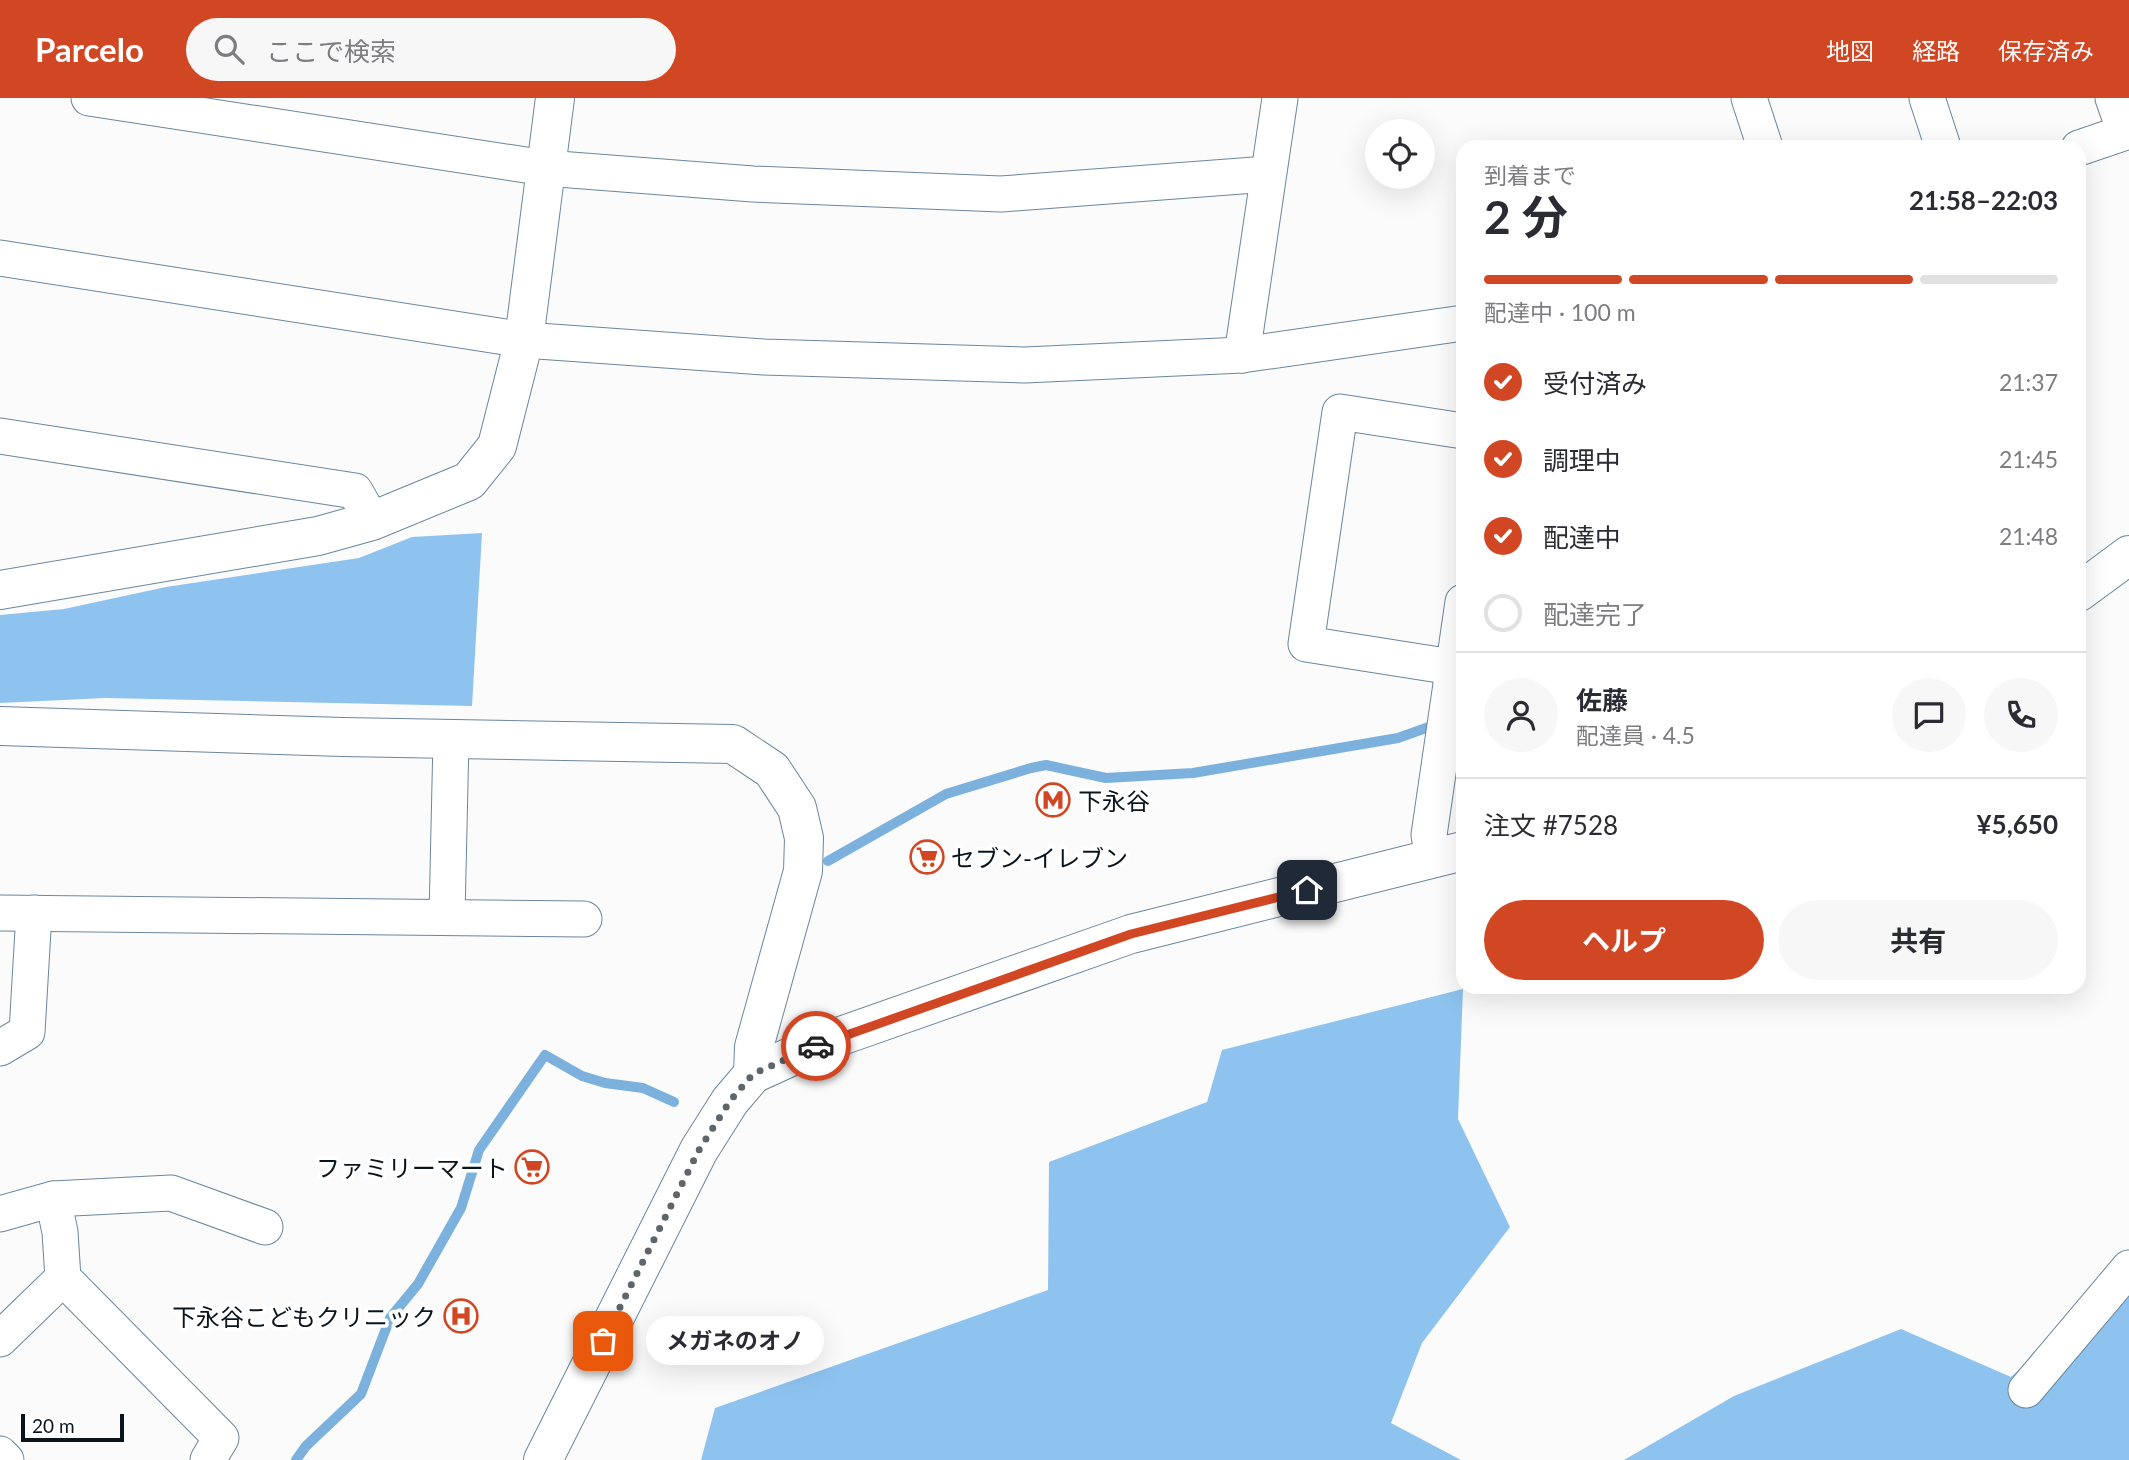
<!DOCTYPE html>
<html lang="ja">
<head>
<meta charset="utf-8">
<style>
	:root { --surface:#fff; --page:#f7f7f7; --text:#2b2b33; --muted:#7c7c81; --line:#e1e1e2; --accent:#d14724 }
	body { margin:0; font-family:Lato,"Noto Sans JP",sans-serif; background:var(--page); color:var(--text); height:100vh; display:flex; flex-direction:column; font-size:26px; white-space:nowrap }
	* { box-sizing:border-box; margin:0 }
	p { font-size:23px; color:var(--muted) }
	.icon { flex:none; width:38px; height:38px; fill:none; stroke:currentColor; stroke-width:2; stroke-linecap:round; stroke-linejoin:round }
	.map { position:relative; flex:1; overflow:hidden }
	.panel { position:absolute; left:1456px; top:42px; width:630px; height:854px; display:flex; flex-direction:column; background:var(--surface); border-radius:21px; box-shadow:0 7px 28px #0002 }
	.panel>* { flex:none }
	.tools { position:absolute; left:1365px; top:21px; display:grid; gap:14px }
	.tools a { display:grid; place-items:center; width:70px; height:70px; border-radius:50%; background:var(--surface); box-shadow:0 7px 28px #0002; font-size:35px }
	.scale { position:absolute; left:21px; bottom:18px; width:103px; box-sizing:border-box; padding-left:7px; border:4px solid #09141d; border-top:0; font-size:19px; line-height:24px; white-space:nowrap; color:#09141d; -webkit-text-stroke:5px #fff; paint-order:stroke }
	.pin { position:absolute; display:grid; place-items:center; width:60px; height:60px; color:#fff; margin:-30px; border-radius:14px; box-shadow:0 4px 10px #0006 }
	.courier { position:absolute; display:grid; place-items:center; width:70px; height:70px; margin:-35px; border:5px solid #d14724; border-radius:50%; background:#fff; color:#222; box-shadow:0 2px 9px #0007 }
	.bubble { position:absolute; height:49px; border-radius:24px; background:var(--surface); box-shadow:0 7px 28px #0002; font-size:23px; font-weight:700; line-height:49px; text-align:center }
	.headline em { font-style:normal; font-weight:700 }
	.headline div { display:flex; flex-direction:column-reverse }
	.headline { display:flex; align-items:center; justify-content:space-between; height:119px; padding:0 28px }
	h1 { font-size:46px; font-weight:700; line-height:52px }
	.bar { display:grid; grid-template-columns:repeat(4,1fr); gap:10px 7px; align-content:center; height:84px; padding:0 28px }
	.bar i { height:9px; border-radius:5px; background:var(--line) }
	.bar .active { background:var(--accent) }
	.bar p { grid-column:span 4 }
	.line { display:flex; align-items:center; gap:18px; padding:0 28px; border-top:2px solid var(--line) }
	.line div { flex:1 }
	.round { display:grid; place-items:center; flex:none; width:74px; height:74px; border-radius:37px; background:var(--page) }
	ol { padding:0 28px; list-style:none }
	li { display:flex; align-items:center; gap:21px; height:77px }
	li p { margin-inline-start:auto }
	li .icon { padding:7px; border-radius:50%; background:var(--accent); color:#fff; stroke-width:4 }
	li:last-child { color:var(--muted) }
	li i { width:38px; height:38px; border:4px solid var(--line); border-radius:50% }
	.action { display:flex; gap:14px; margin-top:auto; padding:14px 28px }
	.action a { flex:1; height:80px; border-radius:42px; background:var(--accent); color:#fff; font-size:28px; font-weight:700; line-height:80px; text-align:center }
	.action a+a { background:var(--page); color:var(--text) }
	header { display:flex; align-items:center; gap:42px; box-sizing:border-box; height:98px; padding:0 35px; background:var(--accent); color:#fff }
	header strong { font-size:33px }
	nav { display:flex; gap:38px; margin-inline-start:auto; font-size:24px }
	.search { width:490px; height:63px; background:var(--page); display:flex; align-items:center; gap:18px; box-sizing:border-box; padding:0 24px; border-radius:38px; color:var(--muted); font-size:26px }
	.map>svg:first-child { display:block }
	.forest { fill:#8ec3f0 }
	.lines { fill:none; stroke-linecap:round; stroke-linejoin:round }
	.stream { stroke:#7db1dd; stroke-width:10 }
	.minor-casing { stroke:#6b869e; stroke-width:37 }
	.tertiary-casing { stroke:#6b869e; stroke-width:40 }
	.minor { stroke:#fff; stroke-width:35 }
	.tertiary { stroke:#fff; stroke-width:38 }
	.done { stroke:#5e656b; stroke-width:7; stroke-dasharray:0 12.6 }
	.route { stroke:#d14724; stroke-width:9 }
	.labels { text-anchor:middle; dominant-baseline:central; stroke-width:7; stroke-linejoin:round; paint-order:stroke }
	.poi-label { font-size:24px; fill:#09141d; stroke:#fff; text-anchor:start }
</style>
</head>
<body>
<header>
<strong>Parcelo</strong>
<div class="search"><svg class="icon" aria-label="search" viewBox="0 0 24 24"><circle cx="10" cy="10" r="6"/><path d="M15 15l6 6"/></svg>ここで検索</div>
<nav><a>地図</a><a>経路</a><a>保存済み</a></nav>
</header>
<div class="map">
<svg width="2129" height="1362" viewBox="0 0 2129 1362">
	<rect width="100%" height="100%" fill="#fbfbfb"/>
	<g class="forest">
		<path d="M 482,435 L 472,608 L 105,600 L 0,605 L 0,517 L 64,511 L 166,489 L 359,460 L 412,439 Z"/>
		<path d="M 1463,891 L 1458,1021 L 1510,1129 L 1422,1245 L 1391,1325 L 1461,1362 L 701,1362 L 715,1310 L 1048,1192 L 1049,1064 L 1207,1004 L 1222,952 Z"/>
		<path d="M 2129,1173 L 2129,1362 L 1624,1362 L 1734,1298 L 1901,1231 L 2011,1279 Z"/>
	</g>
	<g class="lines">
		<g class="stream">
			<path d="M 828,763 L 946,696 L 1031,670 L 1046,667 L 1106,680 L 1193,675 L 1398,640 L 1440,625"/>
			<path d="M 296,1362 L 306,1348 L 361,1296 L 390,1220 L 418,1186 L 461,1110 L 479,1052 L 545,957 L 582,978 L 605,985 L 643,990 L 674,1004"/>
		</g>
		<defs>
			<g id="minor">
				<path d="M 89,0 L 545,70 L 753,86 L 1001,96 L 1268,76"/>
				<path d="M 1749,0 L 1765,49"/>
				<path d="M 1927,0 L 1943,49"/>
				<path d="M 2113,0 L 2125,34"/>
				<path d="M 2079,50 L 2129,33"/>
				<path d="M 0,160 L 524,242 L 764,259 L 1025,267 L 1242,257 L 1463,225"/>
				<path d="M 1242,257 L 1280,0"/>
				<path d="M 0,338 L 355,393 L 372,423"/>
				<path d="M 1452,569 L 1306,546 L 1340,314 L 1463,333"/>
				<path d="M 1433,760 L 1429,737 L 1463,504"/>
				<path d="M 0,815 L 584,821"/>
				<path d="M 447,819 L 451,641"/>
				<path d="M 0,950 L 27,934 L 34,815"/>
				<path d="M 0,1116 L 53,1101 L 171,1095 L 265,1129"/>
				<path d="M 63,1180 L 221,1340 L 208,1362"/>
				<path d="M 0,1241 L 63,1180 L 60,1134 L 53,1101"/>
				<path d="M 2026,1292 L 2129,1170"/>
				<path d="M 0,1356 L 6,1362"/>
			</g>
			<g id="tertiary">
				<path d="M 0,492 L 318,438 L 372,423 L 469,383 L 497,348 L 524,242 L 555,0"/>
				<path d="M 2079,494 L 2129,457"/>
				<path d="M 0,628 L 343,639 L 733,646 L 772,672 L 797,710 L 804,740 L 803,773 L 754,949 L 753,976"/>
				<path d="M 543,1362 L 699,1052 L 730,1003 L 753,976 L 821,945 L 1131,836 L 1463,753"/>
			</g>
		</defs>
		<use href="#minor" class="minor-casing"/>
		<use href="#tertiary" class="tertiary-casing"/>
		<use href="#minor" class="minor"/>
		<use href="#tertiary" class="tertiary"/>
	</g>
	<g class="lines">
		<path class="done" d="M 603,1243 L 699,1052 L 730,1003 L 753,976 L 816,948"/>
		<path class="route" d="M 816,948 L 1131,836 L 1307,792"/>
	</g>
	<defs>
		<symbol id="metro-ring" viewBox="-11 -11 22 22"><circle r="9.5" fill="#fff" stroke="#d14724" stroke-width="1.5"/><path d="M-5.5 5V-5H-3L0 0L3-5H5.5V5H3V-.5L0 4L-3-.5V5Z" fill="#d14724"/></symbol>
		<symbol id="supermarket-ring" viewBox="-11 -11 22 22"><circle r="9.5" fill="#fff" stroke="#d14724" stroke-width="1.5"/><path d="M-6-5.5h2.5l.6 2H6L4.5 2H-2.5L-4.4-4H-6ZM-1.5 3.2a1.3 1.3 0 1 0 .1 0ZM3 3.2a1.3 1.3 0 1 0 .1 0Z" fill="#d14724"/></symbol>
		<symbol id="hospital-ring" viewBox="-11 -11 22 22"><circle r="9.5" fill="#fff" stroke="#d14724" stroke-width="1.5"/><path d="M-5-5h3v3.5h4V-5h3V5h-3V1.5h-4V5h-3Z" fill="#d14724"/></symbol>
	</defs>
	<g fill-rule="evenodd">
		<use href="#metro-ring" x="1034" y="683" width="38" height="38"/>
		<use href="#supermarket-ring" x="908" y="740" width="38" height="38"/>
		<use href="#supermarket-ring" x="513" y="1050" width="38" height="38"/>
		<use href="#hospital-ring" x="442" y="1199" width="38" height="38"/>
	</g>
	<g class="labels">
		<g class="poi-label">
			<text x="1078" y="702">下永谷</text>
			<text x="951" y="759">セブン-イレブン</text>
			<text x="508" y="1069" text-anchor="end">ファミリーマート</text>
			<text x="436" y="1218" text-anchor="end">下永谷こどもクリニック</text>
		</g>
	</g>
</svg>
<div class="tools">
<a><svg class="icon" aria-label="locate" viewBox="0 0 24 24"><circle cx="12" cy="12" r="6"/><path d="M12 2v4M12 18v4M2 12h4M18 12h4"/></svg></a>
</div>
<div class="scale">20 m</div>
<div class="pin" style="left:603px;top:1243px;background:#ea580c"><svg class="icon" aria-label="bag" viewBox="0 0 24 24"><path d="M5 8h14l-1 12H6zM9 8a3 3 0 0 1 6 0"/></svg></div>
<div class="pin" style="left:1307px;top:792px;background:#1f2937"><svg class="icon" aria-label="home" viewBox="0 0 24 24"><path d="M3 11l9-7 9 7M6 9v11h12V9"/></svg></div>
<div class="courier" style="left:816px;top:948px"><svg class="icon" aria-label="car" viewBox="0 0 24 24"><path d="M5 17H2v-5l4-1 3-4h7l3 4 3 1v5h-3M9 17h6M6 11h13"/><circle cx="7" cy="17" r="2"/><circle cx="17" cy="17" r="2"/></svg></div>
<div class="bubble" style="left:646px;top:1218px;width:178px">メガネのオノ</div>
<section class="panel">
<div class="headline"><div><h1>2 分</h1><p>到着まで</p></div><em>21:58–22:03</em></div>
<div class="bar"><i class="active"></i><i class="active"></i><i class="active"></i><i></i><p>配達中 · 100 m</p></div>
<ol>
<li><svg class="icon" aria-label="check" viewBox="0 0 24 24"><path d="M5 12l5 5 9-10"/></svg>受付済み<p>21:37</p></li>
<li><svg class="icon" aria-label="check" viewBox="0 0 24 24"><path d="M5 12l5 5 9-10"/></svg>調理中<p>21:45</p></li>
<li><svg class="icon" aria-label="check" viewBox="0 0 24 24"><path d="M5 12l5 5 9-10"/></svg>配達中<p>21:48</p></li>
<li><i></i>配達完了</li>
</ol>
<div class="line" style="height:126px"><a class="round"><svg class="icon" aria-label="person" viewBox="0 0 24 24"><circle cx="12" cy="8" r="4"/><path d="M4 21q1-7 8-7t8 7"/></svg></a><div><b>佐藤</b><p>配達員 · 4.5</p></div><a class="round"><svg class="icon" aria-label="chat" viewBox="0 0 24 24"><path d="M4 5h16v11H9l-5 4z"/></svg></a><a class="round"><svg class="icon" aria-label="phone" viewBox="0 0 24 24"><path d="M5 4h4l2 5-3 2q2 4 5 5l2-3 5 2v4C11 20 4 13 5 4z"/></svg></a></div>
<div class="line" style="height:91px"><div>注文 #7528</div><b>¥5,650</b></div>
<div class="action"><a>ヘルプ</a><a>共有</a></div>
</section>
</div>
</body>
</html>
